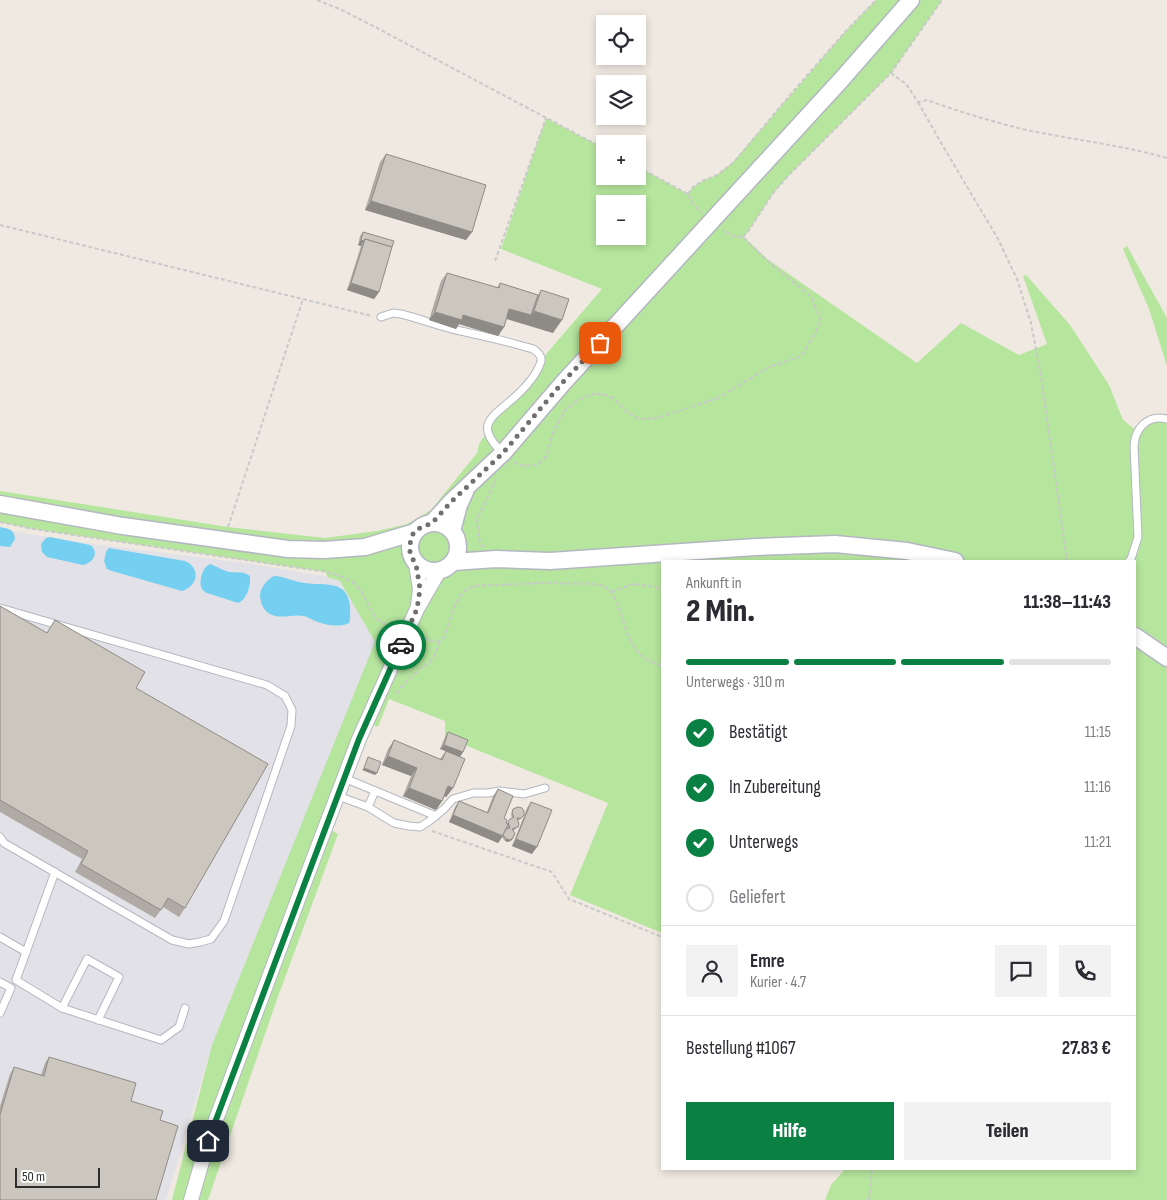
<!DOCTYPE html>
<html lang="de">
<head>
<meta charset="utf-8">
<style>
	:root { --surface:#fff; --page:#f2f2f3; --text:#2b2b33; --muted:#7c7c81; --line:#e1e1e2; --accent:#0b8043 }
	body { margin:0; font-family:"Sofia Sans Condensed",sans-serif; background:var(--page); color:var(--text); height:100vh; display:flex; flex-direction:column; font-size:19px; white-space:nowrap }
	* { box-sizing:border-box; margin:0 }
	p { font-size:16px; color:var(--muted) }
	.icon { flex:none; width:28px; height:28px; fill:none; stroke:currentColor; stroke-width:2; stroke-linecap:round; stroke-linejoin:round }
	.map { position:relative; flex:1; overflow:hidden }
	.sheet { position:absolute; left:661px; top:560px; width:475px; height:610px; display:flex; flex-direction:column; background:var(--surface); border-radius:0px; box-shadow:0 2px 8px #0003 }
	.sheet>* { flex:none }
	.controls { position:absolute; left:596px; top:15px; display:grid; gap:10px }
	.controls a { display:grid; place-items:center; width:50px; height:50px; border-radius:0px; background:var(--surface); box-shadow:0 2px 8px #0003; font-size:25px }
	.scale { position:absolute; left:15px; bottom:12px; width:85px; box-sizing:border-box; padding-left:5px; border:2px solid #2e2e2e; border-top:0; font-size:14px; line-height:18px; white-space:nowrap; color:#2e2e2e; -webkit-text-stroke:4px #fff; paint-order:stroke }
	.pin { position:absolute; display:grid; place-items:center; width:42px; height:42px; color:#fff; margin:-21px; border-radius:10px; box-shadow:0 2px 8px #0006 }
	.courier { position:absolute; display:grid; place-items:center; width:50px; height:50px; margin:-25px; border:4px solid #0b8043; border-radius:50%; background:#fff; color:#222; box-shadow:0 1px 6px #0007 }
	.summary em { font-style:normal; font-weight:800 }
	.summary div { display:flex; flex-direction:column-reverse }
	.summary { display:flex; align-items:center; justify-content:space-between; height:85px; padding:0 25px }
	h1 { font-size:32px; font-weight:800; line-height:38px }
	.bar { display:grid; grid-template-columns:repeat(4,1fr); gap:8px 5px; align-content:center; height:60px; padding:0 25px }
	.bar i { height:6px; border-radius:4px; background:var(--line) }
	.bar .current { background:var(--accent) }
	.bar p { grid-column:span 4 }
	.line { display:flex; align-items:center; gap:12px; padding:0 25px; border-top:1px solid var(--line) }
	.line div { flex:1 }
	.round { display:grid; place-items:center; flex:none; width:52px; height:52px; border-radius:0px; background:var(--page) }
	ol { padding:0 25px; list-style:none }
	li { display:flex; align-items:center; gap:15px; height:55px }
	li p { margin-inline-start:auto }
	li .icon { padding:5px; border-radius:50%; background:var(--accent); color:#fff; stroke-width:4 }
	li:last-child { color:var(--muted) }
	li i { width:28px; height:28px; border:2px solid var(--line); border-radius:50% }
	.cta { display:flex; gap:10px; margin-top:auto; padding:10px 25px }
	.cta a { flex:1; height:58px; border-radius:0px; background:var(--accent); color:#fff; font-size:20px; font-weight:800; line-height:58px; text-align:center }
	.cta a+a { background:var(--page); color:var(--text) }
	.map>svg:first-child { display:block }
	.industrial { fill:#e3e1e8 }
	.green { fill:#b6e59e; fill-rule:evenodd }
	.water { fill:#75cff0 }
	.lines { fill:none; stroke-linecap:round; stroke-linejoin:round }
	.service-casing { stroke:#b4b7c1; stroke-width:9 }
	.minor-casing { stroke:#b4b7c1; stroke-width:16 }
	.tertiary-casing { stroke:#b4b7c1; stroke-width:19 }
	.path { stroke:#c9c9c9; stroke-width:2; stroke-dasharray:4 2.5; stroke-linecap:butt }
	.service { stroke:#fff; stroke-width:7 }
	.minor { stroke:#fff; stroke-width:14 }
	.tertiary { stroke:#fff; stroke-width:16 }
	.wall { fill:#afaba4 }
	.shaded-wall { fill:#8e8b86 }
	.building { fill:#cbc7bf; stroke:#8e8b86 }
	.done { stroke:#726f6d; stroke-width:5; stroke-dasharray:0 9 }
	.route { stroke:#0b8043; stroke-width:6 }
</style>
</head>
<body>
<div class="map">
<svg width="1167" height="1200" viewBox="0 0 1167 1200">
	<rect width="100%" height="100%" fill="#efe9e1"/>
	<path class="industrial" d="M 0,528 L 22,533 L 101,545 L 253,564 L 327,577 L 340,580 L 375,642 L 294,847 L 212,1045 L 166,1200 L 0,1200 Z"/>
	<g class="green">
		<path d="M 876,0 L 942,0 L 891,73 L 789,175 L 774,192 L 749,230 L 744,237 L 767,259 L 917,363 L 961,323 L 1019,355 L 1047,344 L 1023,276 L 1026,275 L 1070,325 L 1109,385 L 1123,420 L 1137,431 L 1142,425 L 1167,419 L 1167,1200 L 825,1200 L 831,1185 L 845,1169 L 1135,1169 L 1135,561 L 662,561 L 662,933 L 570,895 L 608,803 L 445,737 L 445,721 L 389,699 L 378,727 L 373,725 L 331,830 L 338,834 L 276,1002 L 208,1200 L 172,1200 L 212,1045 L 375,642 L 340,581 L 327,577 L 326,572 L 33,529 L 0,522 L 0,491 L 228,527 L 325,538 L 377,531 L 407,524 L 431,510 L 477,453 L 479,444 L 488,431 L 488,423 L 517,395 L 541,360 L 602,289 L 501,249 L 546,118 L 605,149 L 605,176 L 638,176 L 638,167 L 688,194 L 692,188 L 702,181 L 717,175 L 733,162 L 845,32 ZM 605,204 L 638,204 L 638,236 L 605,236 Z"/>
		<path d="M 1127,246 L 1167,318 L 1167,366 L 1149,309 L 1123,249 Z"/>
	</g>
	<g class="water">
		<path d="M 0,527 C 9,529 14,529 15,539 L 10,547 L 0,546 Z"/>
		<path d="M 50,537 L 90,545 C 100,552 93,563 83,565 L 47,557 L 42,552 L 41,544 L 46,538 Z"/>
		<path d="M 109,548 L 185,561 C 201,568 198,586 182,591 L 112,571 L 107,569 L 104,561 L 106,552 Z"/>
		<path d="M 210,564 C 217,566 223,571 230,572 C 238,573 244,571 250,576 C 251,585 247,600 238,603 L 207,593 C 204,591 202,590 201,587 C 199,579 203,567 210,564 Z"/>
		<path d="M 274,576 C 284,576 294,582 305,583 C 325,586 348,579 350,607 C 350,613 351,618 349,623 C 339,628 325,625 315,621 C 311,619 308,617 304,616 C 290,613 271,624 262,605 C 261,602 260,598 260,594 C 262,585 267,580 274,576 Z"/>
	</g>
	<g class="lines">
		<defs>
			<g id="service">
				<path d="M 381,317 L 393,313 L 401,314 C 418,318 435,325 452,329 C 473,334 494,338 515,344 C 521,346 528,347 533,349 C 537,351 542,356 541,361 C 538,373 526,387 517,395 C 495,416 471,423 503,453"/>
				<path d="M 1129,561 L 1131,559 L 1138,537 L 1134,446 C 1135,428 1148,414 1167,419"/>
				<path d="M 0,608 L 267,685 L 285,696 L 292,710 L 291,726 L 224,921 L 211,939 L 200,942 L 189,944 L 172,940 L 4,843 L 0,837"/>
				<path d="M 344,778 L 436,816"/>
				<path d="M 338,796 L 368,807 L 394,823 L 409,826 L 420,827 L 428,822 L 444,809 L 453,799 L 473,793 L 488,793 L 500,791 L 524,794 L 545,788"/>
				<path d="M 368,807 L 375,791"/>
				<path d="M 55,872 L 16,980 L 62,1008 L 161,1040 L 179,1027 L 185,1008"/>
				<path d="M 0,937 L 26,952"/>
				<path d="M 0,982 L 11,988 L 0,1013"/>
				<path d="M 62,1008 L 87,959 L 119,977 L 98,1020"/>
			</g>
			<g id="minor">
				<path d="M 416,564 L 420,589 L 418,605"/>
				<path d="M 191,1200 L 208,1141 L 303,886 L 359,739 L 417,609 L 439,571"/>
			</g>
			<g id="tertiary">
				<path d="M 0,504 L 123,526 L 288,549 L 324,550 L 365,547 L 415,532"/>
				<circle cx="434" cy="547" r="24"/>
				<path d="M 432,523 L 452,501 L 503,453 L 563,383 L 841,80 L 911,0"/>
				<path d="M 452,531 L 459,505 L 465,492"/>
				<path d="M 453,562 L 496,559 L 550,561 L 756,547 L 835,544 L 907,551 L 955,561"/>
				<path d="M 1135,636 L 1167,658"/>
			</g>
		</defs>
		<use href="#service" class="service-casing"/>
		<use href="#minor" class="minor-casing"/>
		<use href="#tertiary" class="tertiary-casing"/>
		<g class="path">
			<path d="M 317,0 L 342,10 L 377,28 L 605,149"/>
			<path d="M 891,73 L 906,84 L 918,102 L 927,100 C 960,112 993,122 1027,130 C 1074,140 1121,145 1167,158"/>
			<path d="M 918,102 L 940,141 L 998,239 L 1017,279 L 1031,323 L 1041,376 L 1067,561"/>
			<path d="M 638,167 L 688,194 L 691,201 L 701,213"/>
			<path d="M 688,194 L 692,188 L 702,181 L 717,175 L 734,162 L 790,95 L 845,32 L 876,0"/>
			<path d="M 0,225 L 372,316"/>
			<path d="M 743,237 L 749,230 L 774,192 L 789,175 L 891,73 L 942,0"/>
			<path d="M 495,261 L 546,118"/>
			<path d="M 514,462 L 519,465 L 527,466 L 535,465 L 541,462 L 546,456 L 554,430 L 565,410 L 578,400 L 592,394 L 603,394 L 613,398 L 627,412 L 639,419 L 657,418 L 718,398 L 769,367 L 799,357 L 804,352 L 819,326 L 820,318 L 812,299 L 809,295 L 770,263 L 743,237 L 732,236 L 723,229"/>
			<path d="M 0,522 L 33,529 L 327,572 C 336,575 349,578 356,585 C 367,595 368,612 380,621 C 384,624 390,626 394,627"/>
			<path d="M 228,527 L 303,299"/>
			<path d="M 484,547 L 480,544 L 477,520 L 496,479"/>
			<path d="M 611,592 L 633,584 L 656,587 L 662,589"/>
			<path d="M 418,635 C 427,639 436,645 444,637 C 449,623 455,597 467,589 C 468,588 474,586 475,586 L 540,583 L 595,584 L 604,586 L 611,592 L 617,602 L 628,636 L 637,651 L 645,659 L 662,666"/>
			<path d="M 396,693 L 412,676 L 432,660 L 435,654 L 440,641"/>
			<path d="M 432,831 L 552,872 L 569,899 L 662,937"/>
			<path d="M 869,1200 L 872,1169"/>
		</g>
		<use href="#service" class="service"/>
		<use href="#minor" class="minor"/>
		<use href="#tertiary" class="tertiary"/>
	</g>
	<g class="wall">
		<path d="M 386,154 L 472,232 L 466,240 L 365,210 L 380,162 Z"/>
		<path d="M 363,232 L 379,292 L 374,299 L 347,290 L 361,246 L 358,245 L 360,236 Z"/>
		<path d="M 447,273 L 497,288 L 500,283 L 538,295 L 541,290 L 553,333 L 507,318 L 504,327 L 498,336 L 459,324 L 456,329 L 429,320 L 441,281 Z"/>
		<path d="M 0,606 L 47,633 L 55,620 L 136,688 L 185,908 L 179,917 L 163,907 L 155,918 L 75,872 L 82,859 L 0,812 Z"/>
		<path d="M 448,732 L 463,752 L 460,757 L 453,788 L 446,797 L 444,796 L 442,801 L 436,810 L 403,796 L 411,776 L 382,765 L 388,749 L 394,740 L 440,759 L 446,751 L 440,749 L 445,737 Z"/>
		<path d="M 498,789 L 504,818 L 506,823 L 507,824 L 510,819 L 512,818 L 511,815 L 513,809 L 524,815 L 520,820 L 518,820 L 516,829 L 513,831 L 512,840 L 508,842 L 505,841 L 502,837 L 498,843 L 449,822 L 455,807 L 459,801 L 487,812 L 493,796 Z"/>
		<path d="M 531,802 L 532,854 L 512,846 L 527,808 Z"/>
		<path d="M 49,1057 L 131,1101 L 160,1120 L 0,1200 L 0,1106 L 10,1074 L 14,1067 L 41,1075 L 45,1063 Z"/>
	</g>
	<g class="shaded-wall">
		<path d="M 371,201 L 472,232 L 466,240 L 365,210 Z"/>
		<path d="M 361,240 L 364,241 L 361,246 L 358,245 Z"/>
		<path d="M 351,283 L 379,292 L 374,299 L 347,290 Z"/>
		<path d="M 509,309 L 531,315 L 534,311 L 562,320 L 553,333 L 503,318 Z"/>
		<path d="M 435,312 L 463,315 L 504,327 L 498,336 L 459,324 L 456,329 L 429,320 Z"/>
		<path d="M 444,745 L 463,752 L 460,757 L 440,749 Z"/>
		<path d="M 388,756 L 417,768 L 411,776 L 382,765 Z"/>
		<path d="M 364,768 L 377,773 L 375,775 L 362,770 Z"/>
		<path d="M 448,786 L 453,788 L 446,797 L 442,795 Z"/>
		<path d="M 409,788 L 442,801 L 436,810 L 403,796 Z"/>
		<path d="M 453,815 L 503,836 L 498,843 L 449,822 Z"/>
		<path d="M 513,838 L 512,840 L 508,842 L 505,841 L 506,839 Z"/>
		<path d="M 516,839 L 537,847 L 532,854 L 512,846 Z"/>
	</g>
	<g class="building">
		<path d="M 386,154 L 486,185 L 472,232 L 371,201 Z"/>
		<path d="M 363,232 L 394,241 L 392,247 L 365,239 L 364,241 L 361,240 Z"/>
		<path d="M 365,239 L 392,247 L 379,292 L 351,283 Z"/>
		<path d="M 447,273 L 499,288 L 500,283 L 538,295 L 531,315 L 509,309 L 504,327 L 463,315 L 462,320 L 435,312 Z"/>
		<path d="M 541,290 L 569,299 L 562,320 L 534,311 Z"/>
		<path d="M 0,606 L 47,633 L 55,620 L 145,672 L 136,688 L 268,764 L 185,908 L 168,898 L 161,910 L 81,864 L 88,851 L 0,800 Z"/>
		<path d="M 448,732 L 468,740 L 463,752 L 444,745 Z"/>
		<path d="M 394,740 L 442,760 L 446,751 L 465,759 L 453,788 L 448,786 L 442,801 L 409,788 L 417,768 L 388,756 Z"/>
		<path d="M 368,757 L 381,762 L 377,773 L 364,768 Z"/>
		<path d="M 498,789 L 513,796 L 504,818 L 507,820 L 506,823 L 508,824 L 503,836 L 453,815 L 459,801 L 488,813 Z"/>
		<path d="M 531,802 L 552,810 L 537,847 L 516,839 Z"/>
		<path d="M 518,807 L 522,808 L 524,811 L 524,815 L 521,818 L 517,818 L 519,824 L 518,827 L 512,829 L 515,833 L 513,838 L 510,840 L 506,839 L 503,835 L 506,829 L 510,828 L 508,822 L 510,819 L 514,817 L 512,813 L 513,809 Z"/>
		<path d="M 49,1057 L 136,1083 L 131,1101 L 163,1111 L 160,1120 L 178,1126 L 156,1200 L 0,1200 L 0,1115 L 14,1067 L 44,1076 Z"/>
	</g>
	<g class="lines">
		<path class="done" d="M 401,645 L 417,609 L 420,589 L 416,564 L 412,558 L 410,552 L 410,545 L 411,538 L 414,532 L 420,528 L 432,523 L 452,501 L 503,453 L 562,383 L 600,343"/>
		<path class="route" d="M 208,1141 L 359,739 L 401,645"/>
	</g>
</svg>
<div class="controls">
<a><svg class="icon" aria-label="locate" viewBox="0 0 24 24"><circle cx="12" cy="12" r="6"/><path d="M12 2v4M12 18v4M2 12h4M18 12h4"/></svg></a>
<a><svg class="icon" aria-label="layers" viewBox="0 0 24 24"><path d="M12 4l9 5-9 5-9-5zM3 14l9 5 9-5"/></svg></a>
<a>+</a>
<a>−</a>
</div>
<div class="scale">50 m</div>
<div class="pin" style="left:600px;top:343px;background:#ea580c"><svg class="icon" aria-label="bag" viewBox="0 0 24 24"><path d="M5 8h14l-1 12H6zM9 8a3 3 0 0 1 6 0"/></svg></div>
<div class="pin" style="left:208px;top:1141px;background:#1f2937"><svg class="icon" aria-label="home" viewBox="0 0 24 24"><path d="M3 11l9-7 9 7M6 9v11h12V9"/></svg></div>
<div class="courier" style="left:401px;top:645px"><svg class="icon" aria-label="car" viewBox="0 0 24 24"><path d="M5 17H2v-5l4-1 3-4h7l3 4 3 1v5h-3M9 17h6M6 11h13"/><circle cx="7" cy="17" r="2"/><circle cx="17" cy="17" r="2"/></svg></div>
<section class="sheet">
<div class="summary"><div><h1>2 Min.</h1><p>Ankunft in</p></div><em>11:38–11:43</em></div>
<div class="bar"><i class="current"></i><i class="current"></i><i class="current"></i><i></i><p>Unterwegs · 310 m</p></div>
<ol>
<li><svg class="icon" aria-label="check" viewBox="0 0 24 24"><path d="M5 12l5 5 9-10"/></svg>Bestätigt<p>11:15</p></li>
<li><svg class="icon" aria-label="check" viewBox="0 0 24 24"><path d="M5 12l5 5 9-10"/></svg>In Zubereitung<p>11:16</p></li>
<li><svg class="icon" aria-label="check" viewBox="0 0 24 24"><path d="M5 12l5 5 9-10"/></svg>Unterwegs<p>11:21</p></li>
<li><i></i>Geliefert</li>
</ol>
<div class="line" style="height:90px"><a class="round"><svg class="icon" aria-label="person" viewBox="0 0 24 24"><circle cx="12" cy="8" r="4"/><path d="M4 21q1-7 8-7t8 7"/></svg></a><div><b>Emre</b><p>Kurier · 4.7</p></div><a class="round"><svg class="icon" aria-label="chat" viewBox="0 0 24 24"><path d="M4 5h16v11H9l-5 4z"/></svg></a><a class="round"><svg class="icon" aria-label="phone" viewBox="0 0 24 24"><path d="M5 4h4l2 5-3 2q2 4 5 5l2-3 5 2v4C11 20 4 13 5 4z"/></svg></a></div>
<div class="line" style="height:65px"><div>Bestellung #1067</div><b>27.83 €</b></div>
<div class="cta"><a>Hilfe</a><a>Teilen</a></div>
</section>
</div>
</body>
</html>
